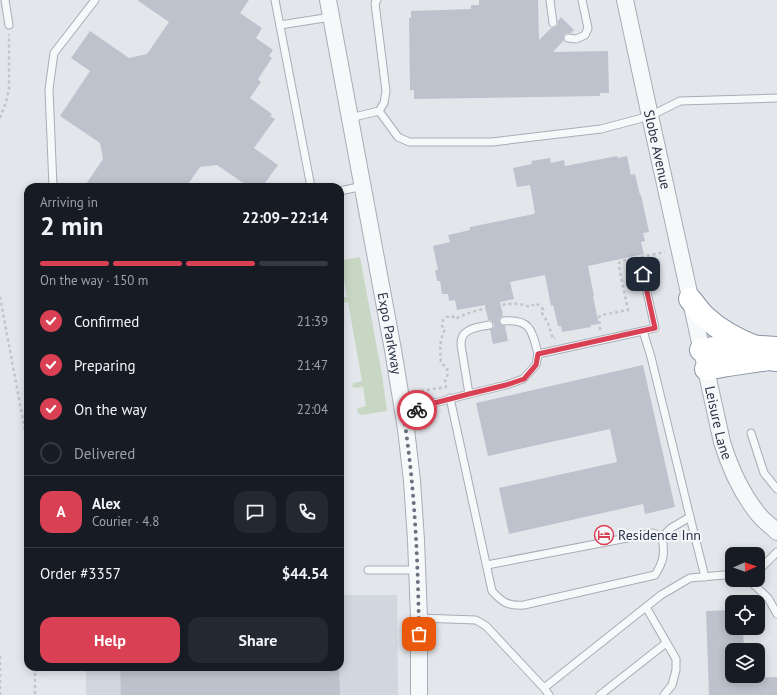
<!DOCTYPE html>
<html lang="en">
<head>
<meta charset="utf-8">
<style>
	:root { --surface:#171b24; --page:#242831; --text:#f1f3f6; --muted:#9ea1a6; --line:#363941; --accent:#d94053 }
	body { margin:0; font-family:"PT Sans",sans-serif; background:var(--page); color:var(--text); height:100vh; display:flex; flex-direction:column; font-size:15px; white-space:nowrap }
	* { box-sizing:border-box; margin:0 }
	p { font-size:13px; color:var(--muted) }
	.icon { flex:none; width:22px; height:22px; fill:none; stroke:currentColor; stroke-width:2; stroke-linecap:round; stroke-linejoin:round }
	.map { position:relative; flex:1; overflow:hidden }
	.sheet { position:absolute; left:24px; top:183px; width:320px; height:488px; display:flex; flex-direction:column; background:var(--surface); border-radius:12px; box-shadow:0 2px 10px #0003 }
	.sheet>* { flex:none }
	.needle { width:26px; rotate:88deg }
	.tools { position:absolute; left:725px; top:547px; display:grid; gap:8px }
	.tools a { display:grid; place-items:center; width:40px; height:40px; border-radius:8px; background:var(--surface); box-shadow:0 2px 10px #0003; font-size:20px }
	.pin { position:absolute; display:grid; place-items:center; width:34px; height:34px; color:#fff; margin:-17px; border-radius:8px; box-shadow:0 2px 6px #0006 }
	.courier { position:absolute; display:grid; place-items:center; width:40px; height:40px; margin:-20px; border:3px solid #d94053; border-radius:50%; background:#fff; color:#222; box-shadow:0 1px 5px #0007 }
	.overview em { font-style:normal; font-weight:700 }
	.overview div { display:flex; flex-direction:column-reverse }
	.overview { display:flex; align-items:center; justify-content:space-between; height:68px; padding:0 16px }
	h1 { font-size:26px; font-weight:700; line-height:30px }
	.bar { display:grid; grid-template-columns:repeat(4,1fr); gap:6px 4px; align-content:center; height:48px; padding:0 16px }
	.bar i { height:5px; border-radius:3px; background:var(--line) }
	.bar .active { background:var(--accent) }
	.bar p { grid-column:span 4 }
	.line { display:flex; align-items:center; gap:10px; padding:0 16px; border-top:1px solid var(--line) }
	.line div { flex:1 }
	.round { display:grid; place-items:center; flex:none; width:42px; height:42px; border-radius:12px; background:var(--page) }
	ol { padding:0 16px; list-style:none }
	li { display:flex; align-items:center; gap:12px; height:44px }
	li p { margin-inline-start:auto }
	li .icon { padding:4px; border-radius:50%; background:var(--accent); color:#fff; stroke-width:4 }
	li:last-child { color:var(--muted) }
	li i { width:22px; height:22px; border:2px solid var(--line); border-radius:50% }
	.action { display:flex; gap:8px; margin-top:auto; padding:8px 16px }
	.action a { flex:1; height:46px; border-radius:12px; background:var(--accent); color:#fff; font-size:16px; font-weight:700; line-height:46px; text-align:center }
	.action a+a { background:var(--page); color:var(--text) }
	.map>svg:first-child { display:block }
	.built { fill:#d1d6df }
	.green { fill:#c8d7c4 }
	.building { fill:#bdc2cd }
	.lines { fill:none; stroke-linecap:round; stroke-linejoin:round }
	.service-casing { stroke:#a7adb7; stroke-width:9 }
	.tertiary-casing { stroke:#a7adb7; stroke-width:18 }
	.motorway-casing { stroke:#8993a4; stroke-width:24 }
	.path { stroke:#c1c5cb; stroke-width:2.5; stroke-dasharray:3 3; stroke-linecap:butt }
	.service { stroke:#f7f8fa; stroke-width:7 }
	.tertiary { stroke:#f7f8fa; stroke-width:16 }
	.motorway { stroke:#fff; stroke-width:22 }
	.done { stroke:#6a7281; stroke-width:4; stroke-dasharray:0 7.2 }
	.route { stroke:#d94053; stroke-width:5 }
	.labels { text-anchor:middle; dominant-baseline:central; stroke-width:4; stroke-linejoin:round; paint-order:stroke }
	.street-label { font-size:14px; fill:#293347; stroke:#f4f6f9 }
	.poi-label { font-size:14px; fill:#293347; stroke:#f4f6f9; text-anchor:start }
</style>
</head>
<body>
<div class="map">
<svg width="777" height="695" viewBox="0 0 777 695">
	<rect width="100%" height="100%" fill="#e3e7ec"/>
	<path class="built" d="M 340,595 L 397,595 L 398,695 L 86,695 L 86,667 L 340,667 Z"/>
	<path class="green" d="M 340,257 L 344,260 L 360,257 L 382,375 L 387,411 L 362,415 L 359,414 L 357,411 L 358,408 L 366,406 L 363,387 L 355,388 L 352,386 L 353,383 L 362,381 L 348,302 L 340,303 L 340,298 L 347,297 Z"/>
	<g class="building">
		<path d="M 137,0 L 249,0 L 240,13 L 262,28 L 256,38 L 273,50 L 269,56 L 272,58 L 258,79 L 261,82 L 250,98 L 272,114 L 270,116 L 275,119 L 254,148 L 278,165 L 262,187 L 249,187 L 217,165 L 200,167 L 186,187 L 84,187 L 103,159 L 100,143 L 60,116 L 90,71 L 71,58 L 90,31 L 129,58 L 147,54 L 169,22 Z"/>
		<path d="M 479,0 L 538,0 L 539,40 L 551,28 L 554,28 L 556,27 L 558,25 L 558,21 L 561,17 L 574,30 L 571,33 L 566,33 L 564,35 L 563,38 L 564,40 L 553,52 L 608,51 L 609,93 L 600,93 L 600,96 L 414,99 L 414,90 L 410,90 L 409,18 L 411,18 L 411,11 L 471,9 L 471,5 L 479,5 Z"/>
		<path d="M 617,156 L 618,158 L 627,156 L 631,175 L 635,174 L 640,195 L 641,195 L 649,232 L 643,233 L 645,241 L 641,242 L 644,254 L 588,266 L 594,296 L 593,297 L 599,324 L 591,325 L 591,327 L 562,332 L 561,326 L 558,326 L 553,305 L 551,306 L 545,275 L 510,282 L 514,299 L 500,302 L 503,316 L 500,318 L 499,321 L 501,325 L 505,326 L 508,341 L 493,344 L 490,330 L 494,327 L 494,324 L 491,320 L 488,320 L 485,305 L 457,310 L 455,300 L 449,301 L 448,294 L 442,294 L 440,281 L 437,281 L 435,270 L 438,270 L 433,246 L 450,242 L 448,235 L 470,230 L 470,227 L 534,214 L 534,213 L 535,213 L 530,185 L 517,187 L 513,168 L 532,164 L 531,161 L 550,158 L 551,163 L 564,160 L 565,166 Z"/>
		<path d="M 643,365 L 675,507 L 645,514 L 643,504 L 509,534 L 499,488 L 617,462 L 610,429 L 488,456 L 476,403 Z"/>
		<path d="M 732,610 L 732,628 L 743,628 L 744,650 L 732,650 L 732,676 L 745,676 L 745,678 L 777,677 L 777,695 L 709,695 L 706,611 Z"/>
		<path d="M 120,667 L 339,667 L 340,695 L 121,695 Z"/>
	</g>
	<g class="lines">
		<defs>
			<g id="service">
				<path d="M 5,0 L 9,25"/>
				<path d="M 275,0 L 311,187"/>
				<path d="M 550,0 L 553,23"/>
				<path d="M 280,25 L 331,17"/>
				<path d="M 568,38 L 576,39 L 585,35 L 588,28 L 582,0"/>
				<path d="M 379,111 L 398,137 L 409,142 L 492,142 L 601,129 L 650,116 L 680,101 L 777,98"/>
				<path d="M 350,118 L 379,111 L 384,103 L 386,91 L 375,3 L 377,0"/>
				<path d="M 53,187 L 49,89 L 54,53 L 95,0"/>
				<path d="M 340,191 L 363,186"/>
				<path d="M 504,321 C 531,319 532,331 538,354"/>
				<path d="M 643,331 L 655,328 L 643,274"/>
				<path d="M 469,394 L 461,345 C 461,343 461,340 462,338 C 465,328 480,327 489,325"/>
				<path d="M 450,398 L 492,591 C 503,603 508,606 524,605 L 655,575 C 664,561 665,553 662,537 L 671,528 L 690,517 L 705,577"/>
				<path d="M 404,418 L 423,406 L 469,394 L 506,385 L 523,379 L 536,365 L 538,354 L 643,331 L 651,357 L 690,517"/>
				<path d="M 751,433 L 764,473 L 777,489"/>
				<path d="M 487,565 L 653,533 L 662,537"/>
				<path d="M 368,570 L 417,570"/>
				<path d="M 758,571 L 777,552"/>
				<path d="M 749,580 L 768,598 L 777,614"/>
				<path d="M 646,607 L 676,659 L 676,670 L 672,685 L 664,695"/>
				<path d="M 419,618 L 476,620 L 486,626 L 544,688 L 661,595 L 690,578 L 724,575 L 732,576"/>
				<path d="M 544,688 L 549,695"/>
				<path d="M 600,695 L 666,643"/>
			</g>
			<g id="tertiary">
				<path id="s1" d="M 328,0 L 393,350 L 406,429 L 412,481 L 416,540 L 419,618 L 419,695"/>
				<path id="s2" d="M 625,0 L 650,116 L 722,442 C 730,468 741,493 759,515 C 764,521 771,526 777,532"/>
			</g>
			<g id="motorway">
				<path d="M 690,299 C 695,305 699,311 704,316 C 719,330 737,340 756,347"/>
				<path d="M 701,350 L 731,345 L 777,348"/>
				<path d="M 706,369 L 728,365 L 769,359 L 777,360"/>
			</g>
		</defs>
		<use href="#service" class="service-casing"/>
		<use href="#tertiary" class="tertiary-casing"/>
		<use href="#motorway" class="motorway-casing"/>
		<g class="path">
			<path d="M 0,118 L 6,102 L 9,89 L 9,34"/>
			<path d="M 0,297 L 28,447 L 28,454"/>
			<path d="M 599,329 L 600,329 L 599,317 L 602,315 L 628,310 L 619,267 L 619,263 L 622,261 L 665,252"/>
			<path d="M 421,391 L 446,387 L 445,381 L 448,374 L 447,368 L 441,363 C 440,349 439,342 445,329 L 442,326 L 443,320 L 447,317 L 452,316 L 456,319 C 463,313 497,305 508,304 C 515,303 522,304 530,307 L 536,303 L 543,309 L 542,313 L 548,323 L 553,339 L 555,338"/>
			<path d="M 0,656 L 0,695"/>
			<path d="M 35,667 L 35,695"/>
		</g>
		<use href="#service" class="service"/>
		<use href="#tertiary" class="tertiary"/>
		<use href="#motorway" class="motorway"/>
	</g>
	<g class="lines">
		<path class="done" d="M 417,410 L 404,418 C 415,489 418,562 419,634"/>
		<path class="route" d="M 417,410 L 423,406 L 469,394 L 506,385 L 524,379 L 536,365 L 538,354 L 655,328 L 643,274"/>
	</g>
	<defs>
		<symbol id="hotel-ring" viewBox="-11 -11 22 22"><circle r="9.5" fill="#f4f6f9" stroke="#d94053" stroke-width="1.5"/><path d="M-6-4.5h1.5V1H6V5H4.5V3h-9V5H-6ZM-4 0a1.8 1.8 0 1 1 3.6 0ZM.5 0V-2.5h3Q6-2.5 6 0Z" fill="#d94053"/></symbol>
	</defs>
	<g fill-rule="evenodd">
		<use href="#hotel-ring" x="593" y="524" width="22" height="22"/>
	</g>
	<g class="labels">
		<g class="street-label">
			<text stroke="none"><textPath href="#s2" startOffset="153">Slobe Avenue</textPath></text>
			<text stroke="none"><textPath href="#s1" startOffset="339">Expo Parkway</textPath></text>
			<text stroke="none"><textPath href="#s2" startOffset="433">Leisure Lane</textPath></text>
		</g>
		<g class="poi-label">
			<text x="618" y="535">Residence Inn</text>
		</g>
	</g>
</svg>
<div class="tools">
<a><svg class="needle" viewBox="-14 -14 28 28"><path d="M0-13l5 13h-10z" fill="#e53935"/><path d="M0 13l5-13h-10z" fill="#9ea1a6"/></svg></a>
<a><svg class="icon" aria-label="locate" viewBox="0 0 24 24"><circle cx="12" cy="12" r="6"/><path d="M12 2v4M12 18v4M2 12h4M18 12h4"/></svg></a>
<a><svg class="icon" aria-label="layers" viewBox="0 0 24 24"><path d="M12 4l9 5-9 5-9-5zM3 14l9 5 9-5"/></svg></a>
</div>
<div class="pin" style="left:419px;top:634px;background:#ea580c"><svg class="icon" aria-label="bag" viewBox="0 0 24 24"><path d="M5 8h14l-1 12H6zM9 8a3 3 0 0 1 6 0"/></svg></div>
<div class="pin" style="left:643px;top:274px;background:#1f2937"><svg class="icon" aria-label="home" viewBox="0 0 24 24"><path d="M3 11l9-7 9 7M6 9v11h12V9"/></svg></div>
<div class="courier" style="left:417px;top:410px"><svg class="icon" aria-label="bike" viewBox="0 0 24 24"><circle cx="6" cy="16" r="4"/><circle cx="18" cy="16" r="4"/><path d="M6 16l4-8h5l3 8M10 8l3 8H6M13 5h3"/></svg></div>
<section class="sheet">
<div class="overview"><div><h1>2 min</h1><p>Arriving in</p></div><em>22:09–22:14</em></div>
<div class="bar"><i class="active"></i><i class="active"></i><i class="active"></i><i></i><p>On the way · 150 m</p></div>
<ol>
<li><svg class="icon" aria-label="check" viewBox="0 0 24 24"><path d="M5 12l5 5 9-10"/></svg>Confirmed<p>21:39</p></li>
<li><svg class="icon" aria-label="check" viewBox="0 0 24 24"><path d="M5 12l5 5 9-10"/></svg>Preparing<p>21:47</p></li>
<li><svg class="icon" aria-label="check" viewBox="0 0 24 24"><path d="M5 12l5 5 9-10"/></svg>On the way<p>22:04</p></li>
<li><i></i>Delivered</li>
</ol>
<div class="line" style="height:72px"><b class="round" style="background:var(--accent);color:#fff">A</b><div><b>Alex</b><p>Courier · 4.8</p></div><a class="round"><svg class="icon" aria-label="chat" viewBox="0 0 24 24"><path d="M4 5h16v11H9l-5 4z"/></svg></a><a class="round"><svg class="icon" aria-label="phone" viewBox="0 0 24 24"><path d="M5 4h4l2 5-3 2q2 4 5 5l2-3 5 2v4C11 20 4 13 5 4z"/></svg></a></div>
<div class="line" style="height:52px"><div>Order #3357</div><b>$44.54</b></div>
<div class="action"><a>Help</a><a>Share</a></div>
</section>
</div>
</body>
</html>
